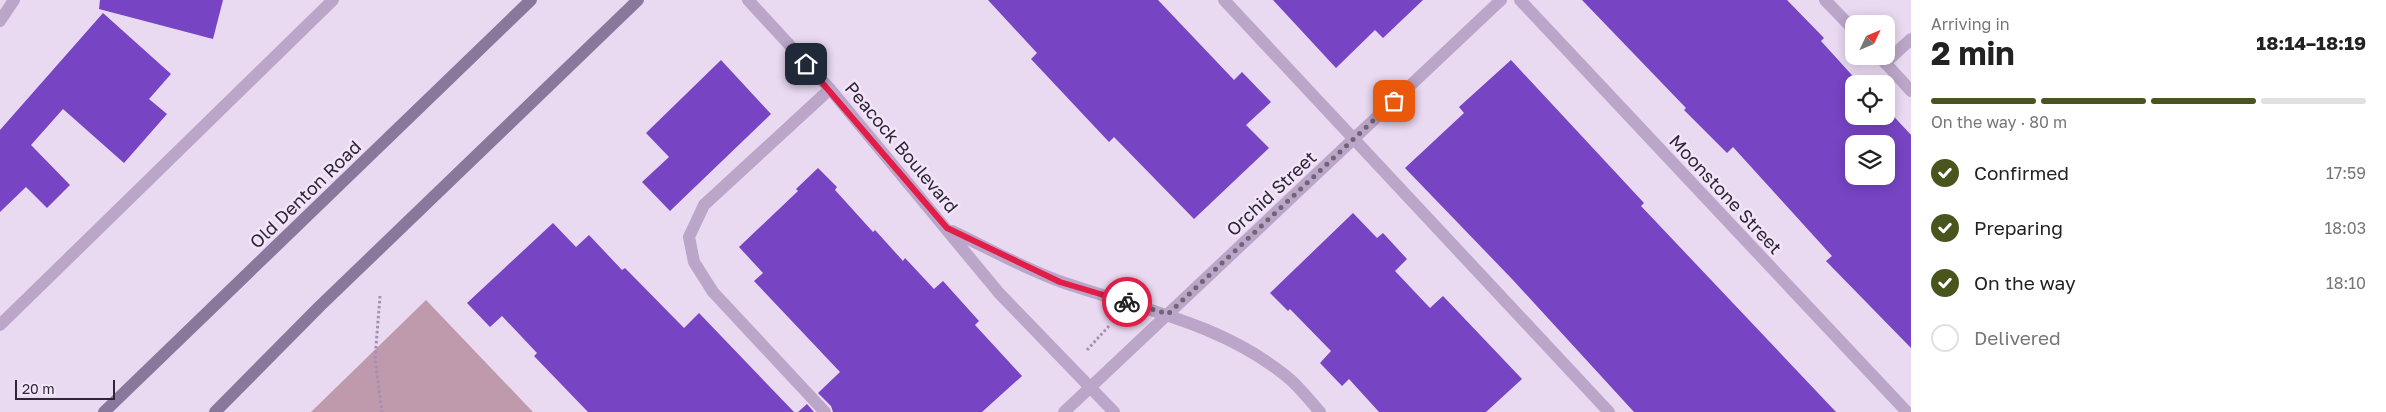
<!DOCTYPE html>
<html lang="en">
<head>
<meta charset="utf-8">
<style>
	:root { --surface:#fff; --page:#f6f6f6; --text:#222; --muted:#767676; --line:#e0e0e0; --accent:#48551d }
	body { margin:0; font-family:"Golos Text",sans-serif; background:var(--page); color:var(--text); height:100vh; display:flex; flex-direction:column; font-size:19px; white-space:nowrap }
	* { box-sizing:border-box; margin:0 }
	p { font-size:16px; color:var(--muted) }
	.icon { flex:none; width:28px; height:28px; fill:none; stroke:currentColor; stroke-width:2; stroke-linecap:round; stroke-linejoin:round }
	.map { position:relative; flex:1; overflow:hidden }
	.panel { display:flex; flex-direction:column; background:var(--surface); width:475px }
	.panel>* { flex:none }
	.needle { width:32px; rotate:46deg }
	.tools { position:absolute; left:1845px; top:15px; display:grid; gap:10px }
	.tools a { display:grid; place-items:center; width:50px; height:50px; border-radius:10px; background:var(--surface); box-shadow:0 2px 12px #0003; font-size:25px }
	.scale { position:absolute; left:15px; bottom:12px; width:100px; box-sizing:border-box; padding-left:5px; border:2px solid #2d2634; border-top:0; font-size:14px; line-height:18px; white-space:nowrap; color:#2d2634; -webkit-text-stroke:4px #f3e5f9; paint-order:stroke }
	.pin { position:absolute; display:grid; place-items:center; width:42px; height:42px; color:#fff; margin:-21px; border-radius:10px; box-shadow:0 2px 8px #0006 }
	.courier { position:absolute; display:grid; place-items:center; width:50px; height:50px; margin:-25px; border:4px solid #e11d48; border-radius:50%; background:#fff; color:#222; box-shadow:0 1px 6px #0007 }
	.head em { font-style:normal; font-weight:700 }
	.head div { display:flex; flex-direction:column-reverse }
	.head { display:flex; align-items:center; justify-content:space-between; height:85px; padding:0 20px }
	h1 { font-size:32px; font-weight:700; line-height:38px }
	.bar { display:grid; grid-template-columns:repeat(4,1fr); gap:8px 5px; align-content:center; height:60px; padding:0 20px }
	.bar i { height:6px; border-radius:4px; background:var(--line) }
	.bar .current { background:var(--accent) }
	.bar p { grid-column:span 4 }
	ol { padding:0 20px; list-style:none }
	li { display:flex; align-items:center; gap:15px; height:55px }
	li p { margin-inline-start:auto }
	li .icon { padding:5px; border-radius:50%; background:var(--accent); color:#fff; stroke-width:4 }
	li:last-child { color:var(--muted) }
	li i { width:28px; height:28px; border:2px solid var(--line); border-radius:50% }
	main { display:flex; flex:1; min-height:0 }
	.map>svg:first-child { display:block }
	.green { fill:#bf9aad }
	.building { fill:#7744c3; fill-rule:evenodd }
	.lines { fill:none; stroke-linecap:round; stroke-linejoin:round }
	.path { stroke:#a590b4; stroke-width:3; stroke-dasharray:2.5 2.5; stroke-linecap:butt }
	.service { stroke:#bba5c8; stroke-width:12 }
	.minor { stroke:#bba5c8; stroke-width:12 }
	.secondary { stroke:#8a779c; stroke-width:12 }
	.done { stroke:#6f6576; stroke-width:5; stroke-dasharray:0 9 }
	.route { stroke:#e11d48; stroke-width:6 }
	.labels { text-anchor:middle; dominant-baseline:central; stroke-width:5; stroke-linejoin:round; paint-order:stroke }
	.street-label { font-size:18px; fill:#2d2634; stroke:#f3e5f9 }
</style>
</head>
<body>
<main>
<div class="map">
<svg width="1911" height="412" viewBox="0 0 1911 412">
	<rect width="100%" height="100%" fill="#e9d9f1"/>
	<path class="green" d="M 426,300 L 533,412 L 311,412 Z"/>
	<g class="building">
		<path d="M 100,0 L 223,0 L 213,39 L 99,9 Z"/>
		<path d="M 988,0 L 1158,0 L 1234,80 L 1242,72 L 1271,102 L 1246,125 L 1269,148 L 1194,219 L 1114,137 L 1109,142 L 1031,59 L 1037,53 Z"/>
		<path d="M 1273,0 L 1423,0 L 1383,38 L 1375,30 L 1336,68 Z"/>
		<path d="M 1582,0 L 1787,0 L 1824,38 L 1821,41 L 1860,84 L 1854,84 L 1854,116 L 1886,116 L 1886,108 L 1911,135 L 1911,348 L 1826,261 L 1832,256 L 1733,147 L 1727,153 L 1684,110 L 1686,108 ZM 1854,144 L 1886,144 L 1886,176 L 1854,176 Z"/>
		<path d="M 103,13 L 171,74 L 149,99 L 167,114 L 124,163 L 63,109 L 31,145 L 70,185 L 47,208 L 26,187 L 0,212 L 0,130 Z"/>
		<path d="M 721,60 L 771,114 L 670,211 L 642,182 L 669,157 L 646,133 Z"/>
		<path d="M 1511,60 L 1644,203 L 1641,206 L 1836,412 L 1634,412 L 1512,279 L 1405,168 L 1464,113 L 1459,107 Z"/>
		<path d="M 818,168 L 837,187 L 835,190 L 873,232 L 875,230 L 903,261 L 905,258 L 934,289 L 943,281 L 979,321 L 975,325 L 1022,376 L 982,412 L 833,412 L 831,406 L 818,393 L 840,372 L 754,281 L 763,273 L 739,247 L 798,191 L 796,189 Z"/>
		<path d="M 1353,213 L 1377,238 L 1383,233 L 1407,259 L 1395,271 L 1430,308 L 1443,296 L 1522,379 L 1486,412 L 1379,412 L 1349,379 L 1342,386 L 1320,363 L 1331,351 L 1290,309 L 1288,311 L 1270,293 Z"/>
		<path d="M 553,223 L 576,247 L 589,235 L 622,270 L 625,268 L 684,328 L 699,313 L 794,412 L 588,412 L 534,356 L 537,353 L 502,316 L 490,327 L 467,303 Z"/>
		<path d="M 807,404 L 814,412 L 798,412 Z"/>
	</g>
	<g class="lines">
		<g class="path">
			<path d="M 380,296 L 375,359 L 382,412"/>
			<path d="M 1087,350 L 1109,326"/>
		</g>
		<g class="service">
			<path d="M 1224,0 L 1609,412"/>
			<path d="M 1825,0 L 1854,30"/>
			<path d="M 1879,56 L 1911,91"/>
			<path d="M 1885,63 L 1911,39"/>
			<path d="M 0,325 L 333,0"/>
			<path d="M 825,412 L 713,292 L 694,262 L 689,237 L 704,205 L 830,89"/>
		</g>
		<g class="minor">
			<path d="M 748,0 L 830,89 L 999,293 L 1114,412"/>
			<path d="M 1520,0 L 1907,412"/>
			<path d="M 0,21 L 14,0"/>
			<path d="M 952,231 C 986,247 1027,270 1062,282 C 1140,309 1221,323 1286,376 C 1299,386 1309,400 1320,412"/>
			<path d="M 1064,412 L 1501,0"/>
		</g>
		<g class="secondary">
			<path d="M 104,412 L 531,0"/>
			<path d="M 215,412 L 320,306 L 638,0"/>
		</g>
	</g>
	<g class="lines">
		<path class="done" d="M 1127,302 L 1168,314 L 1394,101"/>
		<path class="route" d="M 806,64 L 947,228 L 1060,282 L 1127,302"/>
	</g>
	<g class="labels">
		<g class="street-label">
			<text transform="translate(902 147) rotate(50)">Peacock Boulevard</text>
			<text transform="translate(1271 193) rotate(-43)">Orchid Street</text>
			<text transform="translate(305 194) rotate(-44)">Old Denton Road</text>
			<text transform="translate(1726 194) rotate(47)">Moonstone Street</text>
		</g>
	</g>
</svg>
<div class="tools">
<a><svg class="needle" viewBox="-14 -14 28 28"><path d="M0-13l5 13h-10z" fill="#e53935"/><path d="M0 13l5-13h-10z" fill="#767676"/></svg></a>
<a><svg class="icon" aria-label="locate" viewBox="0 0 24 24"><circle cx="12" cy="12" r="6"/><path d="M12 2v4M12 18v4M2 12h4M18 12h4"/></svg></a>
<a><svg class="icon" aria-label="layers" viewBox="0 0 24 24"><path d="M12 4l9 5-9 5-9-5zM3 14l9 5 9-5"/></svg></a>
</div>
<div class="scale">20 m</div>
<div class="pin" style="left:1394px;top:101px;background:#ea580c"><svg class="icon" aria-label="bag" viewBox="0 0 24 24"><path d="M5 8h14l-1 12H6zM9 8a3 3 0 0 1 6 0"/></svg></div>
<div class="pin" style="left:806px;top:64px;background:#1f2937"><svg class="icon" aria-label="home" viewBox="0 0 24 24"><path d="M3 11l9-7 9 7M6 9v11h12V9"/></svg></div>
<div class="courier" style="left:1127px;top:302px"><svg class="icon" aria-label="bike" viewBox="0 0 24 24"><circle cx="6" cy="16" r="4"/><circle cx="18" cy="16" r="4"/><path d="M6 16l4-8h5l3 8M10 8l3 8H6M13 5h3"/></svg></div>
</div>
<section class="panel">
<div class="head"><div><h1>2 min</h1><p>Arriving in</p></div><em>18:14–18:19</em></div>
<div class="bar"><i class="current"></i><i class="current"></i><i class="current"></i><i></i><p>On the way · 80 m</p></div>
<ol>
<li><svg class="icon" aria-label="check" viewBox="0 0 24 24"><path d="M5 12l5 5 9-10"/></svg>Confirmed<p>17:59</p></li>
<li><svg class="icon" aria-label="check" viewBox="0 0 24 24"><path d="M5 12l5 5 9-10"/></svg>Preparing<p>18:03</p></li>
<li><svg class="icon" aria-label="check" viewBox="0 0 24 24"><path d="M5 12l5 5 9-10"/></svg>On the way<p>18:10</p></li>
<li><i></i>Delivered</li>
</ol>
</section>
</main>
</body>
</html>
